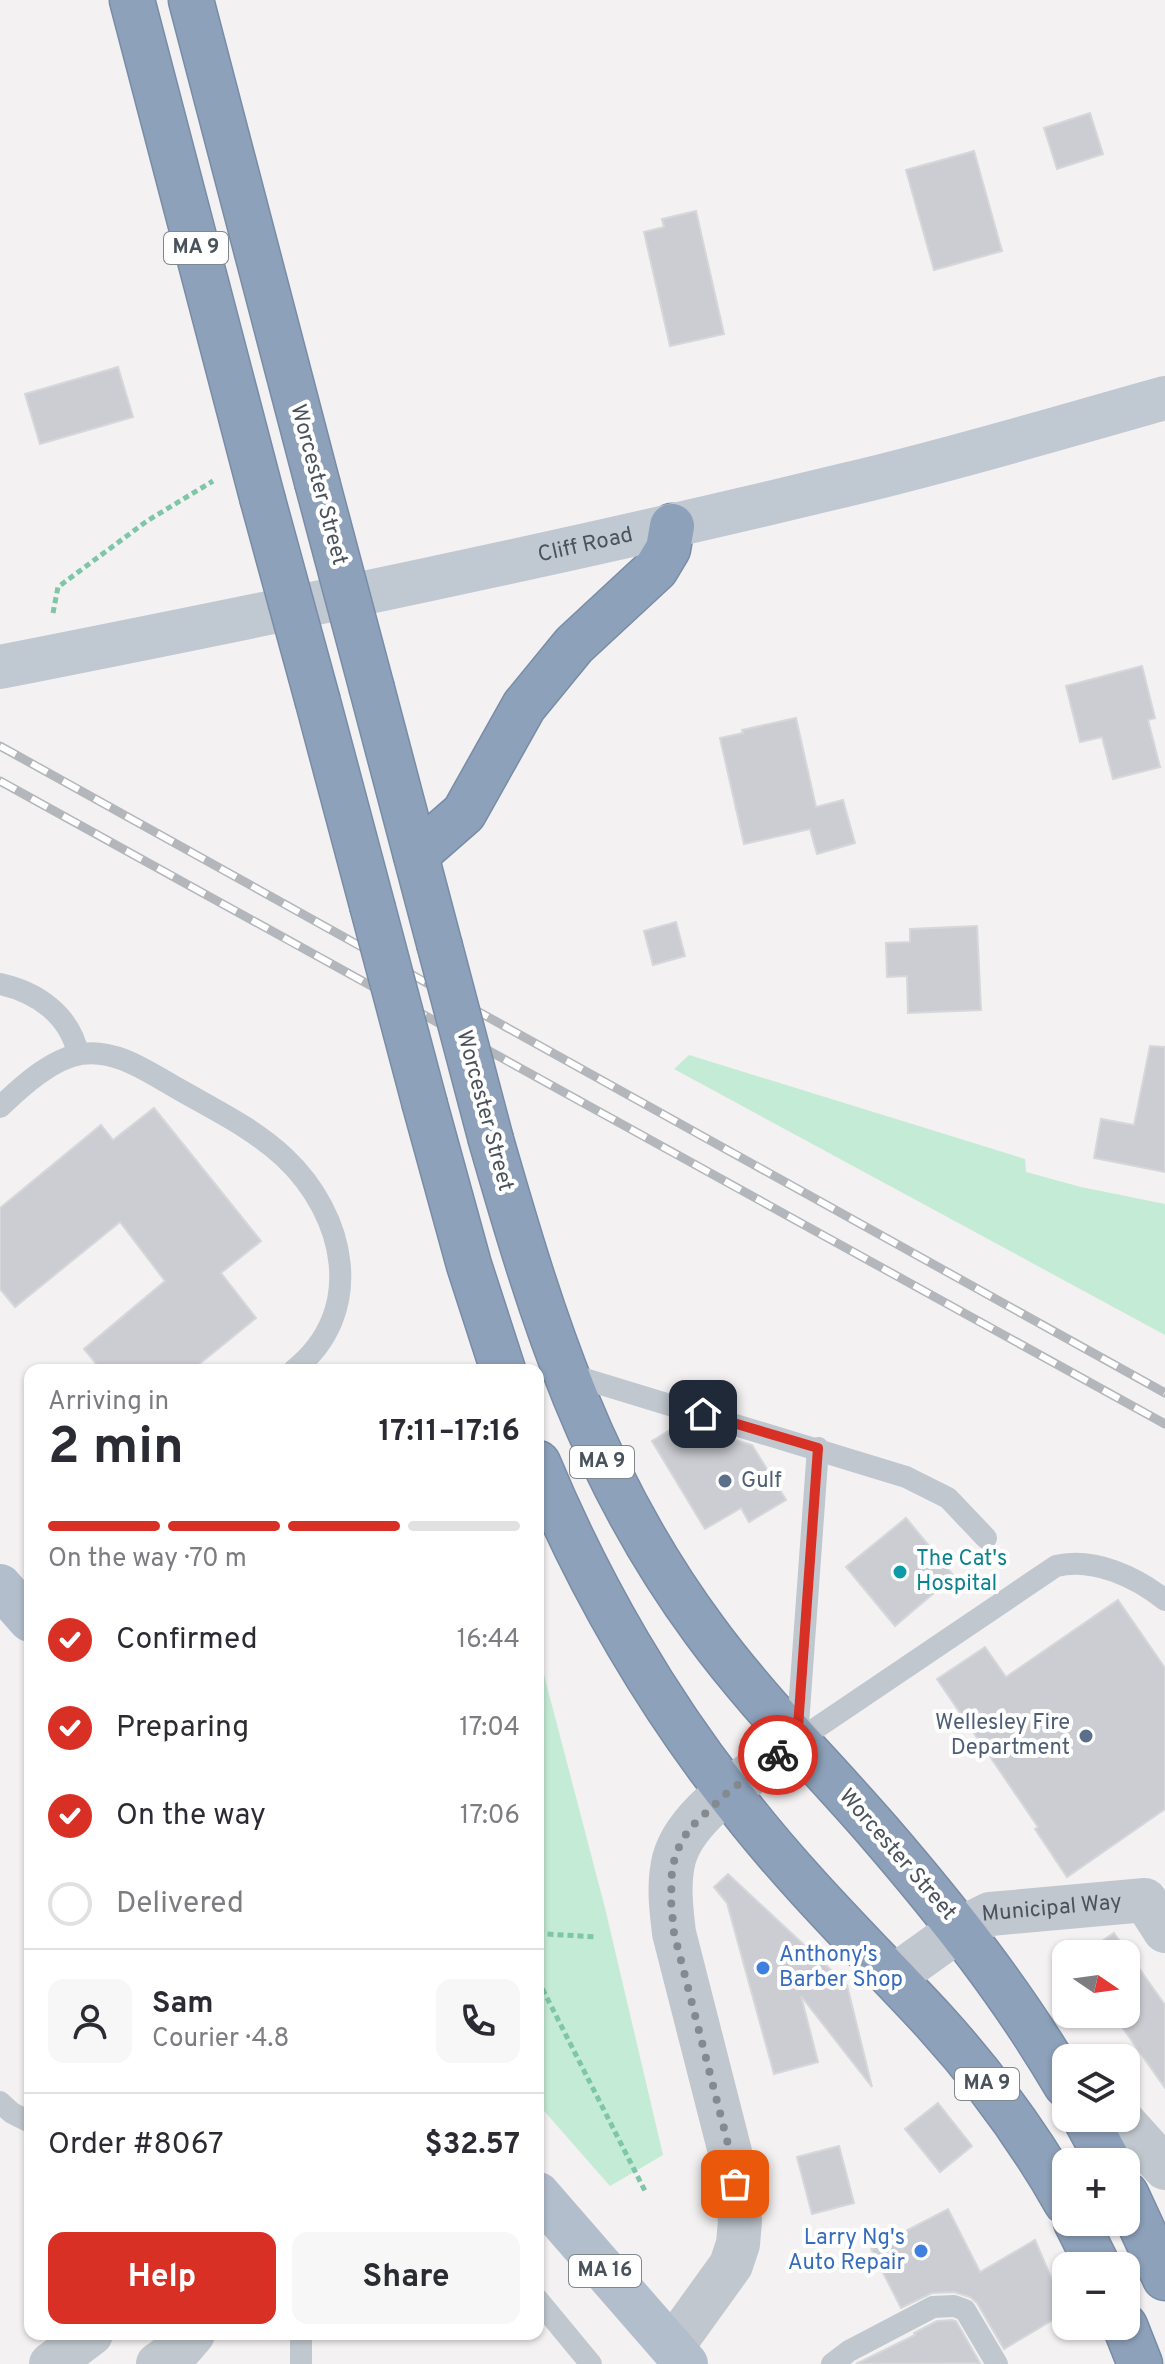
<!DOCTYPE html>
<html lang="en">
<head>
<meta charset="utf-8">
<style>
	:root { --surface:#fff; --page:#f7f7f7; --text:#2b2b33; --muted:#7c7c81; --line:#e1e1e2; --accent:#d93025 }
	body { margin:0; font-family:Overpass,sans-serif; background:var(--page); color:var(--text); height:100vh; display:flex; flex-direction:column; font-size:30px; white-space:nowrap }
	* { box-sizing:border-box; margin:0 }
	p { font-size:26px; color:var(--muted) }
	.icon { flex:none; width:44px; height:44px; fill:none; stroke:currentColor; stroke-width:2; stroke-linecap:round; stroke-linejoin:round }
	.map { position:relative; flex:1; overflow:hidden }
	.panel { position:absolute; left:24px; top:1364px; width:520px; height:976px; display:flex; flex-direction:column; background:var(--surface); border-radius:16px; box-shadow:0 2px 6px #0004 }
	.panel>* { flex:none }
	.needle { width:52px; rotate:103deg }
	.buttons { position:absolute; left:1052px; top:1940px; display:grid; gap:16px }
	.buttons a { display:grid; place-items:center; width:88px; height:88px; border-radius:16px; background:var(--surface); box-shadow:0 2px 6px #0004; font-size:40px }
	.pin { position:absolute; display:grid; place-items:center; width:68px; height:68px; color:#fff; margin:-34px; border-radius:16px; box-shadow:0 4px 12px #0006 }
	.courier { position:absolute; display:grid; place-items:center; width:80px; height:80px; margin:-40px; border:6px solid #d93025; border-radius:50%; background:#fff; color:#222; box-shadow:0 2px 10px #0007 }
	.headline em { font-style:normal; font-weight:700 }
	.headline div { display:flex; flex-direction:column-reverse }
	.headline { display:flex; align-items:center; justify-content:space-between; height:136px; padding:0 24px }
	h1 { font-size:52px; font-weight:700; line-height:60px }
	.bar { display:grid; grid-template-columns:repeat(4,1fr); gap:12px 8px; align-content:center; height:96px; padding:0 24px }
	.bar i { height:10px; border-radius:6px; background:var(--line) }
	.bar .active { background:var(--accent) }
	.bar p { grid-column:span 4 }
	.line { display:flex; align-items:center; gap:20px; padding:0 24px; border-top:2px solid var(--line) }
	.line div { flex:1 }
	.round { display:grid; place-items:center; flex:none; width:84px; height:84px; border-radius:16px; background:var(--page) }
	ol { padding:0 24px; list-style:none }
	li { display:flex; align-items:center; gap:24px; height:88px }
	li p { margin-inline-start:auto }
	li .icon { padding:8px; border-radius:50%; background:var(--accent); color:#fff; stroke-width:4 }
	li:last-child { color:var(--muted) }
	li i { width:44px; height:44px; border:4px solid var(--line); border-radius:50% }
	.cta { display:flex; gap:16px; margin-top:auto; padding:16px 24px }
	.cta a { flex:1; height:92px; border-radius:16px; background:var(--accent); color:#fff; font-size:32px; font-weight:700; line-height:92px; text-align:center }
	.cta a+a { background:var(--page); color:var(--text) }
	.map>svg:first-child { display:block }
	.green { fill:#c4ebd5 }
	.building { fill:#cbcdd2; stroke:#d5d7db; stroke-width:2 }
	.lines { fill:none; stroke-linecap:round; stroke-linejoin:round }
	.highway-casing { stroke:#798ca6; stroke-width:47 }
	.path { stroke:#7fc6a7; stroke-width:5; stroke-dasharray:6 4; stroke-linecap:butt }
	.lane { stroke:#c0c7ce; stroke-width:22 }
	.street { stroke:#c0c7ce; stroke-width:44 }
	.secondary { stroke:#c0c8d2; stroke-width:44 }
	.primary { stroke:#b3becc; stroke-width:44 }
	.highway { stroke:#8da1ba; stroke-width:44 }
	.rail-casing { stroke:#b3b6ba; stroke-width:9 }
	.rail { stroke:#fff; stroke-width:6; stroke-dasharray:18; stroke-linecap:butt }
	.highway-bridge-casing { stroke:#798ca6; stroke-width:47; stroke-linecap:butt }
	.highway-bridge { stroke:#8da1ba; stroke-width:44 }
	.done { stroke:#858a90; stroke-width:8; stroke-dasharray:0 14.4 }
	.route { stroke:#d93025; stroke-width:10 }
	.service-dot { fill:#5c6f8a; stroke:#fff; stroke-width:3 }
	.culture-dot { fill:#0f9aa8; stroke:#fff; stroke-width:3 }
	.shop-dot { fill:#3f7fe0; stroke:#fff; stroke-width:3 }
	.labels { text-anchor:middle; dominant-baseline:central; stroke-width:8; stroke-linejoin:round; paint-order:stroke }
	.shield { fill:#fff; stroke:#80878d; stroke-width:2 }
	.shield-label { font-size:20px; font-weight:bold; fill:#4a535c }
	.street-label { font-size:22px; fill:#4a535c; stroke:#fff }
	.service-label { font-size:22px; fill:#4e5e75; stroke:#fff; text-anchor:start }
	.culture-label { font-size:22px; fill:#0d838f; stroke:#fff; text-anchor:start }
	.shop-label { font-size:22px; fill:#366cbe; stroke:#fff; text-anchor:start }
</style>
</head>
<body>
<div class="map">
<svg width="1165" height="2364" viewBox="0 0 1165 2364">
	<rect width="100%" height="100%" fill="#f3f1f1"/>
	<g class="green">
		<path d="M 689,1055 L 1025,1159 L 1026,1172 L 1081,1187 L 1165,1204 L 1165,1335 L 674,1069 Z"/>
		<path d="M 538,1652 L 605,1908 L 663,2155 L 610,2186 L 538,2104 Z"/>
	</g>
	<g class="building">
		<path d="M 1090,113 L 1103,154 L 1057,169 L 1044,128 Z"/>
		<path d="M 974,151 L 1002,251 L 934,270 L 906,170 Z"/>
		<path d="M 696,211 L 724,334 L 670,346 L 644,232 L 664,227 L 662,219 Z"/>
		<path d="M 118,367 L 133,417 L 40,444 L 25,394 Z"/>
		<path d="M 1142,666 L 1155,718 L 1148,720 L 1160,767 L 1113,779 L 1102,737 L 1080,742 L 1066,686 Z"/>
		<path d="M 796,718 L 816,807 L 843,800 L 855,843 L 817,854 L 810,829 L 744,844 L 720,738 L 743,733 L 742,730 Z"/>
		<path d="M 676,922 L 685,956 L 653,965 L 644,931 Z"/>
		<path d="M 977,926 L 981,1010 L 908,1013 L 907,976 L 887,977 L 886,943 L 910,942 L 910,929 Z"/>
		<path d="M 1150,1046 L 1165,1047 L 1165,1172 L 1094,1158 L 1101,1119 L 1134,1125 Z"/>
		<path d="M 154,1108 L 261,1241 L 221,1273 L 256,1318 L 192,1370 L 101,1370 L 84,1349 L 165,1281 L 120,1222 L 15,1307 L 0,1289 L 0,1208 L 101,1125 L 113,1140 Z"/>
		<path d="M 681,1423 L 752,1445 L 786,1500 L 749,1522 L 741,1508 L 705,1529 L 652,1441 Z"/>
		<path d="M 906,1518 L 954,1576 L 895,1626 L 846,1567 Z"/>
		<path d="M 1118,1600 L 1165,1668 L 1165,1809 L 1067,1877 L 1035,1829 L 1038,1827 L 937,1679 L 985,1647 L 1006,1677 Z"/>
		<path d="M 728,1874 L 847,1985 L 872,2087 L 801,1996 L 818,2062 L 774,2074 L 727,1903 L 714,1887 Z"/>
		<path d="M 1114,1933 L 1165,2005 L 1165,2088 L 1113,2014 L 1126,2014 L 1126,1954 L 1083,1954 Z"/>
		<path d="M 938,2103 L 972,2146 L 940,2172 L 905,2129 Z"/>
		<path d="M 839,2146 L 854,2203 L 812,2214 L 797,2157 Z"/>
		<path d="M 948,2209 L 980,2272 L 1035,2240 L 1066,2312 L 1004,2349 L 977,2303 L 970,2297 L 954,2292 L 932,2293 L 901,2308 L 871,2249 Z"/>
		<path d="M 952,2320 L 956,2321 L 980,2363 L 856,2364 L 915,2335 L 914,2333 L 937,2321 Z"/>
	</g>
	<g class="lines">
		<defs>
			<g id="highway">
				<path d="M 132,0 L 262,497"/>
				<path d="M 191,0 L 317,482"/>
				<path d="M 372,689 L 439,943"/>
				<path d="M 318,702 L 372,905"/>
				<path d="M 416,855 L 464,813 L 524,706 L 574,645 L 656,569 L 668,549 L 672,526"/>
				<path d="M 425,1105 L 469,1265 L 503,1370"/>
				<path d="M 491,1140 C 543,1321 591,1477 705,1631 C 757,1702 821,1765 879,1832 C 948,1912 1013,1994 1066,2085"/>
				<path d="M 538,1463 C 589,1586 659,1707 743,1811 C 802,1886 870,1952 934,2021 C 985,2077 1029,2137 1066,2202"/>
				<path d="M 1085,2118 L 1109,2162"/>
				<path d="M 1126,2194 L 1165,2278"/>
				<path d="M 1076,2222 L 1098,2266"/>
				<path d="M 1125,2326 L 1140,2364"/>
			</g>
		</defs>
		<use href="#highway" class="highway-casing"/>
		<g class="path">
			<path d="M 53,613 L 58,587 L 147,521 L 213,481"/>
			<path d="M 538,1931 L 547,1934 L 596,1937"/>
			<path d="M 538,1980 L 645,2191"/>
		</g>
		<g class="lane">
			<path d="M 0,984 C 37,992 70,1015 78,1054"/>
			<path d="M 0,1107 C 21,1087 51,1059 81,1054 C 117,1048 151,1074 182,1091 C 217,1111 254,1129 284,1157 C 346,1215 367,1312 294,1370"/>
			<path d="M 565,1373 L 906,1477 L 948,1498 L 986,1538"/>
			<path d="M 797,1738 L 818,1448"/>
			<path d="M 797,1741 L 1056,1566 C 1094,1557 1136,1577 1165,1600"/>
			<path d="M 0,2102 L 12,2113 L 30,2122"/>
			<path d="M 538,2300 L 591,2364"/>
			<path d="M 301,2334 L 301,2364"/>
			<path d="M 832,2364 L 849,2351 L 933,2307 L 954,2306 L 965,2310 L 997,2364"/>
		</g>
		<g class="street">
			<path id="s1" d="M 893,1977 L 960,1929 L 990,1914 L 1145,1900 L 1165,1931"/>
			<path d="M 1120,2118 L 1165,2168"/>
			<path d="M 672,2347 L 731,2265 L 738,2244 L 740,2221 L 730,2152 L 674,1933 C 671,1908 668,1883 674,1859 C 687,1810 758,1770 797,1741"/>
			<path d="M 51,2364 L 91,2334"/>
			<path d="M 158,2364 L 181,2348 L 193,2334"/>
		</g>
		<path class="secondary" id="s2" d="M 0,667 C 283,611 564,553 845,485 C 952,460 1058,428 1165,398"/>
		<g class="primary">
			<path d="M 0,1586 L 30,1620"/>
			<path d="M 538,2194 L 686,2364"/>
		</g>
		<use href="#highway" class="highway"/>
		<defs>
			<g id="rail">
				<path d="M 0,746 L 1165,1393"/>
				<path d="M 0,781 L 1165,1424"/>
			</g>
		</defs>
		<use href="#rail" class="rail-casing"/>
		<use href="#rail" class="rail"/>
		<defs>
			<g id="highway-bridge">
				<path d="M 317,482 L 372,689"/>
				<path d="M 262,497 L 318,702"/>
				<path d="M 372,905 L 425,1105"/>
				<path d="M 439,943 L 491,1140"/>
			</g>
		</defs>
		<use href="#highway-bridge" class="highway-bridge-casing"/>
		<use href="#highway-bridge" class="highway-bridge"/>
	</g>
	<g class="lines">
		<path class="done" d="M 735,2184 L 730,2152 L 674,1933 L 671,1901 L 672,1867 L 680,1844 L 690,1828 L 728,1792 L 778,1755"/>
		<path class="route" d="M 703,1414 L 818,1448 L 797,1741 L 778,1755"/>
	</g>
	<g class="service-dot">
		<circle cx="725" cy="1481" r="8"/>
		<circle cx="1086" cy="1736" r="8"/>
	</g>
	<circle class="culture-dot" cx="900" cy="1572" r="8"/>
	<g class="shop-dot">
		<circle cx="763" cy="1968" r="8"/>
		<circle cx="921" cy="2251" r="8"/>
	</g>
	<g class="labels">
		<g class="shield">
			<rect x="164" y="232" width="64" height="32" rx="6"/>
			<rect x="570" y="1446" width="64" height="32" rx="6"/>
			<rect x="955" y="2068" width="64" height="32" rx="6"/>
			<rect x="569" y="2255" width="72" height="32" rx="6"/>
		</g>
		<g class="shield-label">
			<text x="196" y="248">MA 9</text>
			<text x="602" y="1462">MA 9</text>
			<text x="987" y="2084">MA 9</text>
			<text x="605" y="2271">MA 16</text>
		</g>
		<g class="street-label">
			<text transform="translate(318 485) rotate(75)">Worcester Street</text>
			<text stroke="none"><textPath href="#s2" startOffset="598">Cliff Road</textPath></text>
			<text transform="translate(484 1111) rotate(75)">Worcester Street</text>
			<text transform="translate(897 1855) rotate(49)">Worcester Street</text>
			<text stroke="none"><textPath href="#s1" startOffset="178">Municipal Way</textPath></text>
		</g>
		<g class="service-label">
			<text x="741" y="1481">Gulf</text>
			<text x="1070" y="1723" text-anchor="end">Wellesley Fire<tspan x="1070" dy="25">Department</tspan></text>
		</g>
		<g class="culture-label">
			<text x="916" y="1559">The Cat's<tspan x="916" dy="25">Hospital</tspan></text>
		</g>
		<g class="shop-label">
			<text x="779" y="1955">Anthony's<tspan x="779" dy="25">Barber Shop</tspan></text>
			<text x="905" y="2238" text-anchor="end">Larry Ng's<tspan x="905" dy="25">Auto Repair</tspan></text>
		</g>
	</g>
</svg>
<div class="buttons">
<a><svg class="needle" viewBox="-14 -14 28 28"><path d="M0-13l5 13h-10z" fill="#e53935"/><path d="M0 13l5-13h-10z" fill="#7c7c81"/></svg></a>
<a><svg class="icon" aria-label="layers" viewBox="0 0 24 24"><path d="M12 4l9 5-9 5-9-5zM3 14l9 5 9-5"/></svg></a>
<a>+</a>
<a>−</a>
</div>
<div class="pin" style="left:735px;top:2184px;background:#ea580c"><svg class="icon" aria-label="bag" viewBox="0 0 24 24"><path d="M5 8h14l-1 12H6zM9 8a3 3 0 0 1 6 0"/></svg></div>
<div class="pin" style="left:703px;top:1414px;background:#1f2937"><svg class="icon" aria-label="home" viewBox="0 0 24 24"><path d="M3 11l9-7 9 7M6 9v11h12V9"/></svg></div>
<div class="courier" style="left:778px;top:1755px"><svg class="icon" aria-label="bike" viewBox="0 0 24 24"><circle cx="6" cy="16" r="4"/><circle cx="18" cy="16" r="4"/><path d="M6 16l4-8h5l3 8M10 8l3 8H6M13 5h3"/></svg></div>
<section class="panel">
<div class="headline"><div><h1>2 min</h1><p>Arriving in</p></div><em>17:11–17:16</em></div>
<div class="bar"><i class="active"></i><i class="active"></i><i class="active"></i><i></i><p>On the way · 70 m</p></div>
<ol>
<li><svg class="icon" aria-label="check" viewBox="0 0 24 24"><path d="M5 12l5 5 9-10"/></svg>Confirmed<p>16:44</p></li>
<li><svg class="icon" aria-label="check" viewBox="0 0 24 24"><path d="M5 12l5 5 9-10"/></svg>Preparing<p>17:04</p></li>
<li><svg class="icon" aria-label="check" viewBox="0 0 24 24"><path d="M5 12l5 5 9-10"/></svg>On the way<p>17:06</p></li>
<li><i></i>Delivered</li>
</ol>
<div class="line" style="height:144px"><a class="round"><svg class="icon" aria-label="person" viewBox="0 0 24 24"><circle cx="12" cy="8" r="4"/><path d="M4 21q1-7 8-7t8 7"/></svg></a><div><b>Sam</b><p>Courier · 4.8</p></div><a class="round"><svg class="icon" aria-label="phone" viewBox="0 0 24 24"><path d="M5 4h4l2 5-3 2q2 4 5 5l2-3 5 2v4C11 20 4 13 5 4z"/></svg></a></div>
<div class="line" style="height:104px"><div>Order #8067</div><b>$32.57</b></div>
<div class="cta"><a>Help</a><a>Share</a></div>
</section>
</div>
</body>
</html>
